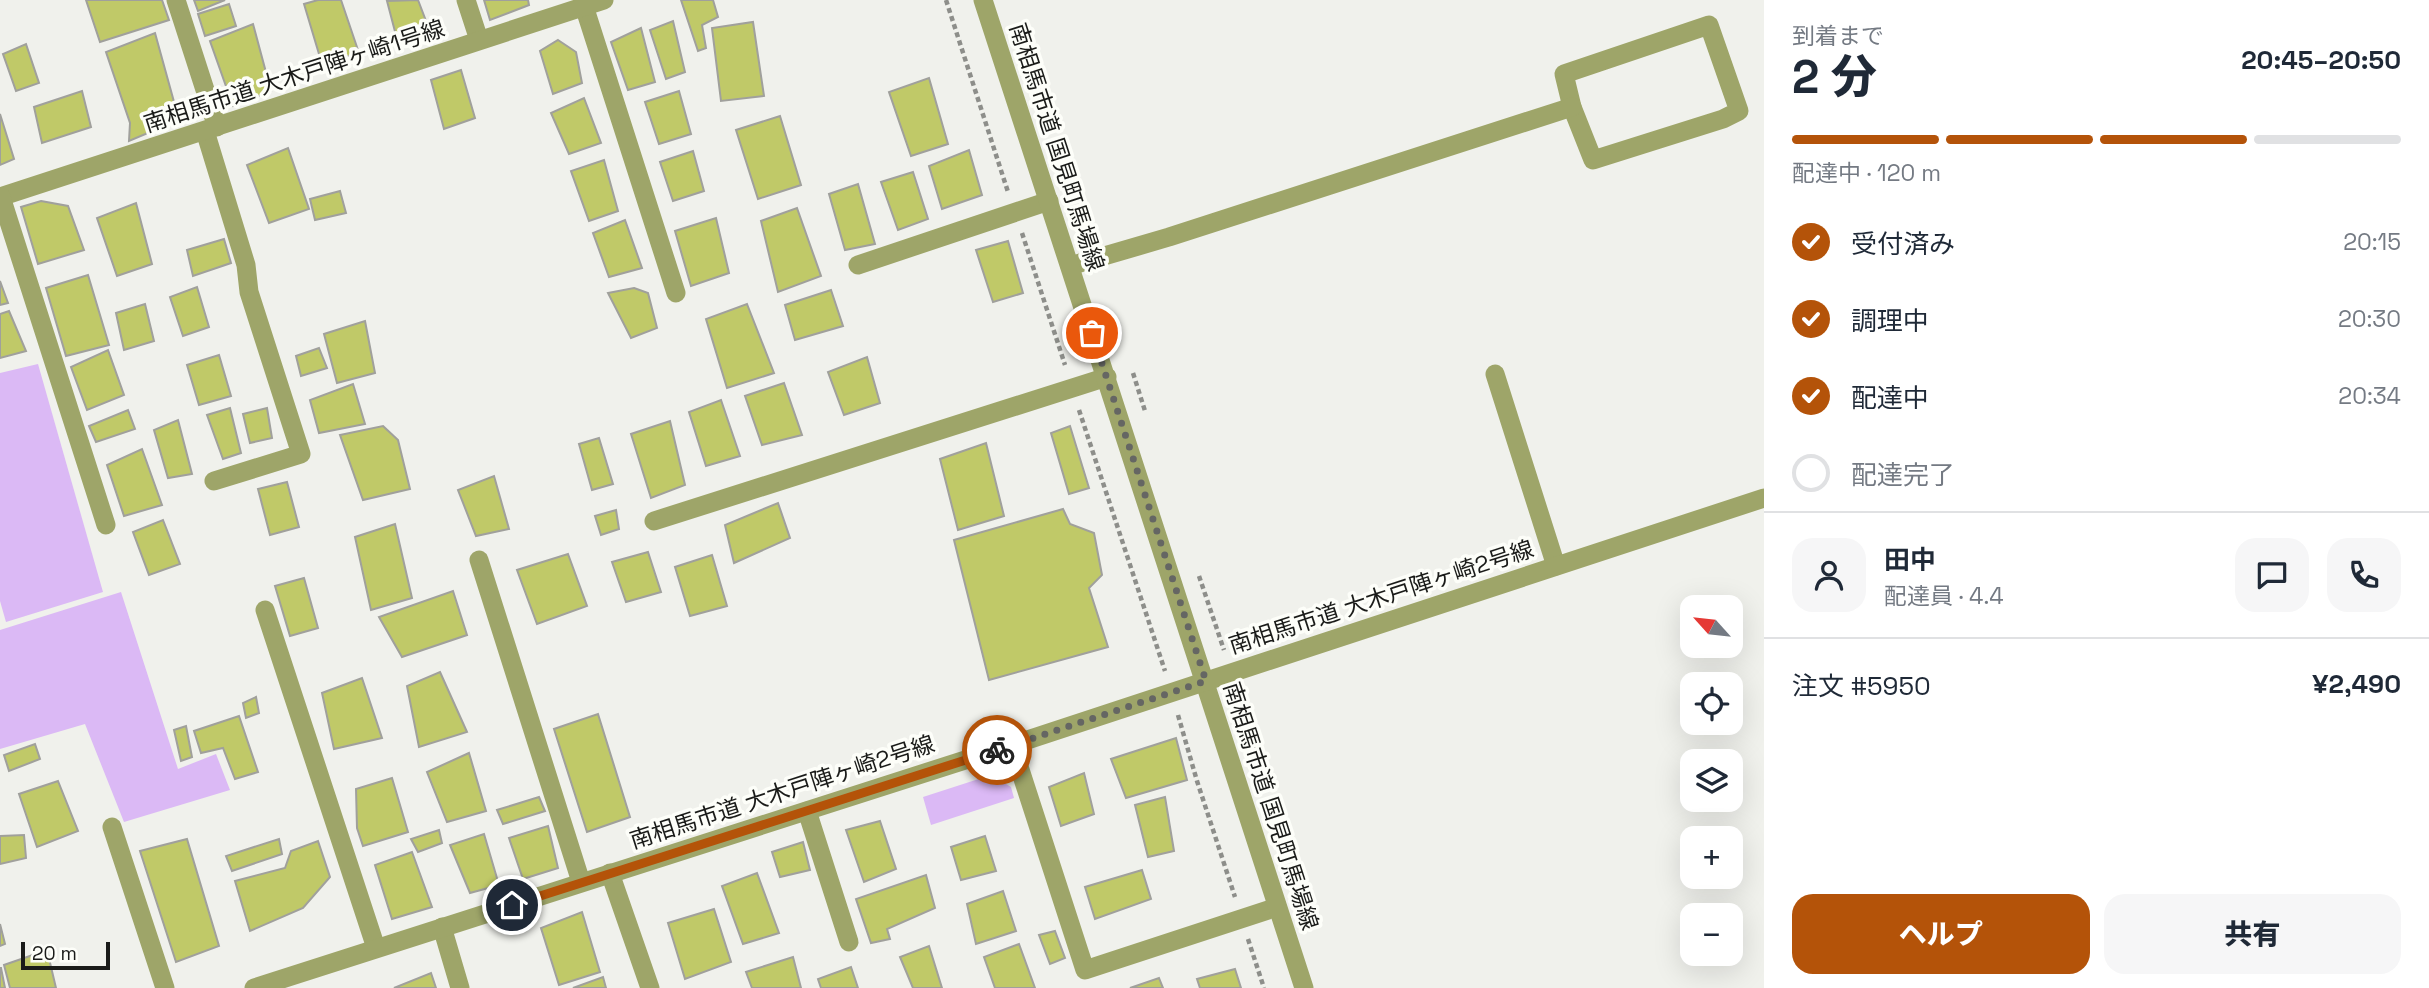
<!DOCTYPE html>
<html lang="ja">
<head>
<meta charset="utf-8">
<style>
	:root { --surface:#fff; --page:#f6f6f7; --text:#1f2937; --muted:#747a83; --line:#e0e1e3; --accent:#b45309 }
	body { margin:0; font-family:"Space Grotesk","Noto Sans JP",sans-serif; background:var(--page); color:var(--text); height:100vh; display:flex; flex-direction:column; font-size:26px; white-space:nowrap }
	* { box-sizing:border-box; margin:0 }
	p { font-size:23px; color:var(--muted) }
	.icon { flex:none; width:38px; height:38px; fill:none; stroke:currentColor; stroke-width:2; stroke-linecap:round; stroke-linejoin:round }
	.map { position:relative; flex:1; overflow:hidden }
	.side { display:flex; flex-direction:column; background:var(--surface); width:665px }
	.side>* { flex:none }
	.needle { width:46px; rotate:297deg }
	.controls { position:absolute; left:1680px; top:595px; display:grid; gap:14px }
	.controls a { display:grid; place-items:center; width:63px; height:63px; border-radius:14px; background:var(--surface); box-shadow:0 7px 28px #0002; font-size:35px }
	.scale { position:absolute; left:21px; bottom:18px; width:89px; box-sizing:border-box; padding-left:7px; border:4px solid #1a1b19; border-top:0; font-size:19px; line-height:24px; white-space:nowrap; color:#1a1b19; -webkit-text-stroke:5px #fdfef9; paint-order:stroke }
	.pin { position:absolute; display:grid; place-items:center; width:60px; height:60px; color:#fff; margin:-30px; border:4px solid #fff; border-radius:50%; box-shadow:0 2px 7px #0007 }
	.courier { position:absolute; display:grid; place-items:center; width:70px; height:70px; margin:-35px; border:5px solid #b45309; border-radius:50%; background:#fff; color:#222; box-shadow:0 2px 9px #0007 }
	.head em { font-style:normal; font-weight:800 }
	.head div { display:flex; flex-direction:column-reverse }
	.head { display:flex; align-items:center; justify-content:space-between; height:119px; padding:0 28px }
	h1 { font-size:46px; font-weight:800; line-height:52px }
	.bar { display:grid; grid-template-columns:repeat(4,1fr); gap:10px 7px; align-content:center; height:84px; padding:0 28px }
	.bar i { height:9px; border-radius:5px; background:var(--line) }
	.bar .selected { background:var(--accent) }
	.bar p { grid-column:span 4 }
	.line { display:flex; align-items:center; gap:18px; padding:0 28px; border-top:2px solid var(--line) }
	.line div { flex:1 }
	.round { display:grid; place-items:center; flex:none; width:74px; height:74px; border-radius:21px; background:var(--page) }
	ol { padding:0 28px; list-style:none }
	li { display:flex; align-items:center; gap:21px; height:77px }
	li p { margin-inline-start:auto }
	li .icon { padding:7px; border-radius:50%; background:var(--accent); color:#fff; stroke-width:4 }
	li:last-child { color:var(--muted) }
	li i { width:38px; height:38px; border:4px solid var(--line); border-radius:50% }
	.action { display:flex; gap:14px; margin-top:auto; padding:14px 28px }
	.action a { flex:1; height:80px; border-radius:21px; background:var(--accent); color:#fff; font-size:28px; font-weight:800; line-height:80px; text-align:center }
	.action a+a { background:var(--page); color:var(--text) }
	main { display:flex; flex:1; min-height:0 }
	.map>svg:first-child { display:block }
	.green { fill:#dbb9f5 }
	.building { fill:#c0c968; stroke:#a0a09c; stroke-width:2 }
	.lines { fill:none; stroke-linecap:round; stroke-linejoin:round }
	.path { stroke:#8d8e8a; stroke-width:4.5; stroke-dasharray:5 3.5; stroke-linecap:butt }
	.minor { stroke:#9ea569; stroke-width:19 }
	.tertiary { stroke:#9ea569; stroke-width:19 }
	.done { stroke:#656663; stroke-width:7; stroke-dasharray:0 12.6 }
	.route { stroke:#b45309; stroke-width:9 }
	.labels { text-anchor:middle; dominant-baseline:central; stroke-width:7; stroke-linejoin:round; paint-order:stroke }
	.street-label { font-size:23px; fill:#1a1b19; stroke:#fdfef9 }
</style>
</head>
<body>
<main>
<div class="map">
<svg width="1764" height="988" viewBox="0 0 1764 988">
	<rect width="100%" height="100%" fill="#f0f1ec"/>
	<g class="green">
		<path d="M 38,364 L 103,592 L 6,622 L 0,601 L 0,373 Z"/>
		<path d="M 121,592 L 178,769 L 216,754 L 230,790 L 124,822 L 85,724 L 0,749 L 0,630 Z"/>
		<path d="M 991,775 L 1011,787 L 1014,798 L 931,825 L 923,797 Z"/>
	</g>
	<g class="building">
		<path d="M 86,0 L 162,0 L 169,20 L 100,42 Z"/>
		<path d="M 194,0 L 225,0 L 198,11 Z"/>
		<path d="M 318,0 L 341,0 L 359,53 L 322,64 L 304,4 Z"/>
		<path d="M 418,0 L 431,34 L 398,43 L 387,1 Z"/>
		<path d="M 484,0 L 528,0 L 529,5 L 490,20 Z"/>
		<path d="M 681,0 L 713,0 L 718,17 L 702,25 L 706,48 L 698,51 Z"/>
		<path d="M 229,4 L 236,26 L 205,36 L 198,14 Z"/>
		<path d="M 673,21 L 685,72 L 666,79 L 650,30 Z"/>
		<path d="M 753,22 L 764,96 L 721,101 L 712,28 Z"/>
		<path d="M 253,24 L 271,91 L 233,106 L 210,41 Z"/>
		<path d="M 641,28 L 655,82 L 628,90 L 611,42 Z"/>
		<path d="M 155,33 L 179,120 L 129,141 L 130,123 L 106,52 Z"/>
		<path d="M 558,40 L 576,52 L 582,83 L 553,94 L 540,51 Z"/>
		<path d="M 26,44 L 39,83 L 16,91 L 3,54 Z"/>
		<path d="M 461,70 L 475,118 L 444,129 L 431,80 Z"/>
		<path d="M 929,78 L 948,144 L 911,156 L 889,92 Z"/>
		<path d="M 82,91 L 91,127 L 42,143 L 34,107 Z"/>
		<path d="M 679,91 L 691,134 L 659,144 L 645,102 Z"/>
		<path d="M 584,98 L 601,143 L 569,154 L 551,113 Z"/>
		<path d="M 0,114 L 14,159 L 0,165 Z"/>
		<path d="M 780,116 L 801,185 L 758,199 L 736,130 Z"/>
		<path d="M 288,148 L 309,209 L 269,223 L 247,165 Z"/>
		<path d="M 969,150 L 982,195 L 942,209 L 929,166 Z"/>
		<path d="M 693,151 L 704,191 L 673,201 L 660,162 Z"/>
		<path d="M 604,160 L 618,211 L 589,221 L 571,171 Z"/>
		<path d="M 913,172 L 928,219 L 898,230 L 881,182 Z"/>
		<path d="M 858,184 L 875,244 L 845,250 L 829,194 Z"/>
		<path d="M 340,191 L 346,213 L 315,220 L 310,199 Z"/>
		<path d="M 41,201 L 68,206 L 84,250 L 38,264 L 21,207 Z"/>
		<path d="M 136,203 L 152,264 L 117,276 L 97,218 Z"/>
		<path d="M 797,208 L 821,276 L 778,292 L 761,221 Z"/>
		<path d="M 716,218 L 729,273 L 691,286 L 675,231 Z"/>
		<path d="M 625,220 L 642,268 L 609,277 L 593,233 Z"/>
		<path d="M 224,239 L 231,263 L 193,276 L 187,250 Z"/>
		<path d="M 1008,241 L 1023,293 L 993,302 L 976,250 Z"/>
		<path d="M 88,275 L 109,345 L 66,356 L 46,288 Z"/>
		<path d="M 0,281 L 8,303 L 0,305 Z"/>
		<path d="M 197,287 L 209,327 L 183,336 L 170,297 Z"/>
		<path d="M 634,288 L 648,293 L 657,328 L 631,338 L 608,293 Z"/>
		<path d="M 831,290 L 843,326 L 795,340 L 785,305 Z"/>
		<path d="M 145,304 L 154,341 L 124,350 L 116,313 Z"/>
		<path d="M 747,304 L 774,373 L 727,388 L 706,319 Z"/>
		<path d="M 9,311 L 26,351 L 0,358 L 0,314 Z"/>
		<path d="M 365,321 L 375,373 L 337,383 L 324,334 Z"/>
		<path d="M 319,348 L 327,368 L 301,376 L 296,356 Z"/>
		<path d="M 108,350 L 124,395 L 87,410 L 71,367 Z"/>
		<path d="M 219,355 L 231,396 L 199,405 L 187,365 Z"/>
		<path d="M 867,357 L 880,403 L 844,415 L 828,372 Z"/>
		<path d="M 784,383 L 802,435 L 762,445 L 745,396 Z"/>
		<path d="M 353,384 L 365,424 L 319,433 L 310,400 Z"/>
		<path d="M 721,400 L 740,456 L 706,466 L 689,412 Z"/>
		<path d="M 230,408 L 241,453 L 223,459 L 207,415 Z"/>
		<path d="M 267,408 L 272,438 L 250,443 L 243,414 Z"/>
		<path d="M 128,410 L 135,429 L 96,442 L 89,426 Z"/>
		<path d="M 178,420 L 192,474 L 168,478 L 154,430 Z"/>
		<path d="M 670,421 L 685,485 L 651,498 L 631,434 Z"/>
		<path d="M 383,426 L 398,440 L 410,489 L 363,500 L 340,435 Z"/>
		<path d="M 1070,426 L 1089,488 L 1069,494 L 1051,433 Z"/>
		<path d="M 599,438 L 613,484 L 592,490 L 579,444 Z"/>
		<path d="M 986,443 L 1004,516 L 958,530 L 940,459 Z"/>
		<path d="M 142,449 L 162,505 L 124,516 L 107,465 Z"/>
		<path d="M 494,476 L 509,529 L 476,536 L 458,490 Z"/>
		<path d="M 287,482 L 299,527 L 270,535 L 258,489 Z"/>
		<path d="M 778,503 L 790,538 L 734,563 L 725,525 Z"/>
		<path d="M 1063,509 L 1070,524 L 1094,533 L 1102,575 L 1089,588 L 1108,647 L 989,680 L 954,540 Z"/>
		<path d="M 616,510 L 619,529 L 601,535 L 595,516 Z"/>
		<path d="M 163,520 L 180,564 L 149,575 L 133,532 Z"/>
		<path d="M 395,524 L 412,598 L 371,610 L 355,537 Z"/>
		<path d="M 648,552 L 661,592 L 626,602 L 612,562 Z"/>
		<path d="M 568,554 L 587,606 L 537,624 L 517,570 Z"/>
		<path d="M 712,555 L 727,606 L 690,616 L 675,567 Z"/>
		<path d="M 304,578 L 318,628 L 290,636 L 275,586 Z"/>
		<path d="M 453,591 L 467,635 L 402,657 L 379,617 Z"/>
		<path d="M 440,672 L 467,732 L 419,747 L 407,686 Z"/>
		<path d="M 362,678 L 382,738 L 334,749 L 322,693 Z"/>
		<path d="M 256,697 L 259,713 L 246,718 L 243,703 Z"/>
		<path d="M 598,714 L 630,817 L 587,832 L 554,729 Z"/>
		<path d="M 239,716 L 258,772 L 235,779 L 223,748 L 201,753 L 194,731 Z"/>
		<path d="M 186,726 L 192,757 L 181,761 L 174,730 Z"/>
		<path d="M 1176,738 L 1187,780 L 1126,798 L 1111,759 Z"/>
		<path d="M 35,744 L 40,759 L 9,771 L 4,755 Z"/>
		<path d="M 469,753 L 486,811 L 447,822 L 427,772 Z"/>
		<path d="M 1084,773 L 1094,814 L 1061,826 L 1049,787 Z"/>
		<path d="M 392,778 L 408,832 L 363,846 L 357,828 L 356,789 Z"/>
		<path d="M 58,781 L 78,831 L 37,847 L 19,794 Z"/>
		<path d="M 539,797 L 545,811 L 503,824 L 497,810 Z"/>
		<path d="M 1165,797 L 1174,851 L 1148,857 L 1135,805 Z"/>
		<path d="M 880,821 L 896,869 L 864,882 L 846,830 Z"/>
		<path d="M 548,826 L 558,868 L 523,879 L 509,838 Z"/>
		<path d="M 439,830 L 442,843 L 418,852 L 411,839 Z"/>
		<path d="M 484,834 L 499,885 L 470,893 L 450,845 Z"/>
		<path d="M 24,835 L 26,858 L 0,864 L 0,836 Z"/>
		<path d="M 985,836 L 996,871 L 961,880 L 951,847 Z"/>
		<path d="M 187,839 L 219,946 L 176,962 L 140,851 Z"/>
		<path d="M 279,839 L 282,854 L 232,871 L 226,856 Z"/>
		<path d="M 318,841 L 330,877 L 303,908 L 250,931 L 235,881 L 285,868 L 291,851 Z"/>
		<path d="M 803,842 L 810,870 L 780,877 L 772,852 Z"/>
		<path d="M 412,852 L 432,907 L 392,919 L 375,865 Z"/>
		<path d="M 1142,870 L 1151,899 L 1095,919 L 1085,887 Z"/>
		<path d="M 757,873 L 779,933 L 743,944 L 722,886 Z"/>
		<path d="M 926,875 L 935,908 L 887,929 L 890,939 L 871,943 L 856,899 Z"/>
		<path d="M 1003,891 L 1016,931 L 976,944 L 967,904 Z"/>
		<path d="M 714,909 L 731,962 L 685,979 L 668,923 Z"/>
		<path d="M 582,912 L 600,972 L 559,985 L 541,928 Z"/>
		<path d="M 0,924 L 5,944 L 0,946 Z"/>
		<path d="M 1055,931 L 1065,958 L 1050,964 L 1039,935 Z"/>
		<path d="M 1019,944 L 1035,988 L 995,988 L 984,957 Z"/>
		<path d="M 929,946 L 942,988 L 913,988 L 900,957 Z"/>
		<path d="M 47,950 L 56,988 L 10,988 L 4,965 Z"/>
		<path d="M 793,957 L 801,988 L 752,988 L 746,972 Z"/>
		<path d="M 851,967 L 858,988 L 821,988 L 818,979 Z"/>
		<path d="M 0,968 L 1,968 L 5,988 L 0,988 Z"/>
		<path d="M 1235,969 L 1241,988 L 1200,988 L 1197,979 Z"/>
		<path d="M 431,973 L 436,988 L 394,988 Z"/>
		<path d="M 603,977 L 606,988 L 573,988 Z"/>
		<path d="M 1159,978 L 1163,988 L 1130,988 Z"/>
	</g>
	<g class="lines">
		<g class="path">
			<path d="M 946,0 L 1008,192"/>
			<path d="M 1022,233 L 1065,365"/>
			<path d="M 1133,373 L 1145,411"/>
			<path d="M 1079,410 L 1165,671"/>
			<path d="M 1199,576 L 1224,650"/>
			<path d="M 1239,696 L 1257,757"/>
			<path d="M 1178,715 L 1197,781 L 1235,897"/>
			<path d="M 1248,939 L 1264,988"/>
		</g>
		<g class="minor">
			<path d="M 176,0 L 217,127"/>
			<path d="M 466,0 L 479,40"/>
			<path d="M 584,6 L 676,293"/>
			<path d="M 1709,25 L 1739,111 L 1723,119 L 1593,160 L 1572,107 L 1564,74 Z"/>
			<path d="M 205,131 L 246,265 L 249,292 L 301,454 L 214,481"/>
			<path d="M 0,197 L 604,0"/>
			<path d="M 1,197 L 106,525"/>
			<path d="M 858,265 L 1049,201"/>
			<path d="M 1070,266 L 1169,237 L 1572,107"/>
			<path d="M 1495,374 L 1556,566"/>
			<path d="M 654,521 L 1107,377"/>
			<path d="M 479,560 L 581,882"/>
			<path d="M 265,610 L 376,948"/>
			<path d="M 1012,745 L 1085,970 L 1277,907"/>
			<path d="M 807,811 L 849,942"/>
			<path d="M 112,827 L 165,988"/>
			<path d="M 610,873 L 650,988"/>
			<path d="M 442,927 L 460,988"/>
		</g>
		<g class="tertiary">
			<path d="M 983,0 L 1304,988"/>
			<path d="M 254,988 L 1012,745 L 1764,498"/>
		</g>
	</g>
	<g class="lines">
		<path class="done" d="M 997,750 L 1206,681 L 1092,333"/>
		<path class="route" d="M 512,905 L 997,750"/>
	</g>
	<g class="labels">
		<g class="street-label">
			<text transform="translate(294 76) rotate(-18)">南相馬市道 大木戸陣ヶ崎1号線</text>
			<text transform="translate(1057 147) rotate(72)">南相馬市道 国見町馬場線</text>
			<text transform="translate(1381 597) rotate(-18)">南相馬市道 大木戸陣ヶ崎2号線</text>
			<text transform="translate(782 792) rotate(-18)">南相馬市道 大木戸陣ヶ崎2号線</text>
			<text transform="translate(1271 806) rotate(72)">南相馬市道 国見町馬場線</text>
		</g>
	</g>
</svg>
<div class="controls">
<a><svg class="needle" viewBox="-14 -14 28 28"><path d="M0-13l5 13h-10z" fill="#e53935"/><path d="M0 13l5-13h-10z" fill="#747a83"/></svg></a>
<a><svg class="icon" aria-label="locate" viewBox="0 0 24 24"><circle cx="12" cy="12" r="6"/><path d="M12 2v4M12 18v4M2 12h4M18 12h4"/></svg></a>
<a><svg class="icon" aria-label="layers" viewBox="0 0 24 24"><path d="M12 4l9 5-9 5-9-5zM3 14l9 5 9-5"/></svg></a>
<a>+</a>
<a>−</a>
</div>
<div class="scale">20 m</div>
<div class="pin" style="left:1092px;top:333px;background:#ea580c"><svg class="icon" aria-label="bag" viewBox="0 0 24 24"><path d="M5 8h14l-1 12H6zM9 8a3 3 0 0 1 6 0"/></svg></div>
<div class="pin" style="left:512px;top:905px;background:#1f2937"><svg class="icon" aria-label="home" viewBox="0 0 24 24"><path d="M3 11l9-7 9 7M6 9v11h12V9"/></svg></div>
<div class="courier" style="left:997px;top:750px"><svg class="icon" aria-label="bike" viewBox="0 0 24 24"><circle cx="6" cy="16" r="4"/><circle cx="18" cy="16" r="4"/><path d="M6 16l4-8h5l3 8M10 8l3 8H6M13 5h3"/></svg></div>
</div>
<section class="side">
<div class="head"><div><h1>2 分</h1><p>到着まで</p></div><em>20:45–20:50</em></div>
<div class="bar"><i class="selected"></i><i class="selected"></i><i class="selected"></i><i></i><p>配達中 · 120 m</p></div>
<ol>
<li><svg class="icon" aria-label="check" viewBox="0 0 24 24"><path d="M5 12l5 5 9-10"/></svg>受付済み<p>20:15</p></li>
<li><svg class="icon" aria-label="check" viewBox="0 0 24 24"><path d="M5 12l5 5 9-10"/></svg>調理中<p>20:30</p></li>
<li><svg class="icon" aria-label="check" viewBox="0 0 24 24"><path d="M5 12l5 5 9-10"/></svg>配達中<p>20:34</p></li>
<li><i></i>配達完了</li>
</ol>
<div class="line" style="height:126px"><a class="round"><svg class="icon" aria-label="person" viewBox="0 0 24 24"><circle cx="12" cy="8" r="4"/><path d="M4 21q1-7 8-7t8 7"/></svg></a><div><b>田中</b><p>配達員 · 4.4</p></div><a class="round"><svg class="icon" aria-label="chat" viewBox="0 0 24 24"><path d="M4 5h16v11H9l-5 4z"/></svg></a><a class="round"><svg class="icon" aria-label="phone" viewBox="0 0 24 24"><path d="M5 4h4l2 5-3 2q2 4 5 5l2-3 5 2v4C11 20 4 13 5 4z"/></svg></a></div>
<div class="line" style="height:91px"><div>注文 #5950</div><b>¥2,490</b></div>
<div class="action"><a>ヘルプ</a><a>共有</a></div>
</section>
</main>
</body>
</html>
